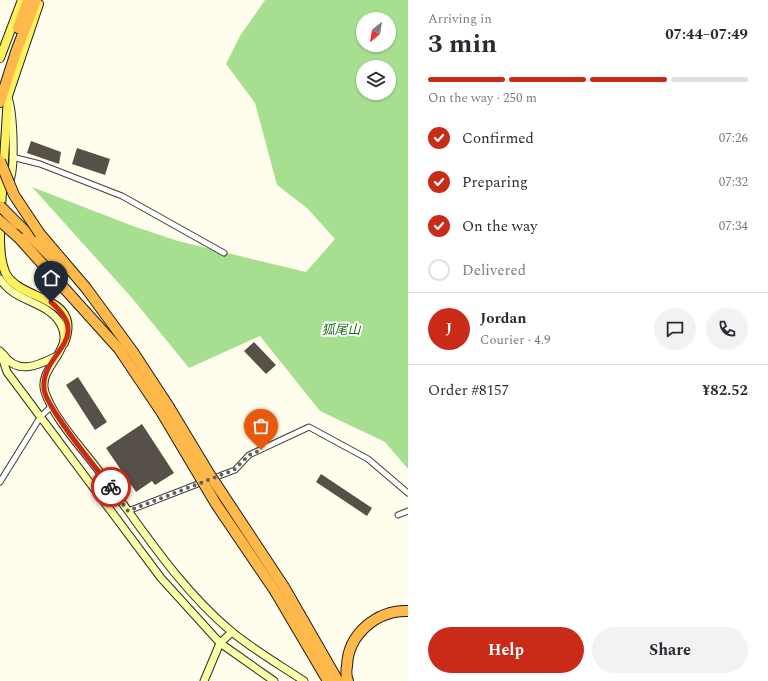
<!DOCTYPE html>
<html lang="en">
<head>
<meta charset="utf-8">
<style>
	:root { --surface:#fff; --page:#f2f2f3; --text:#2b2b33; --muted:#7c7c81; --line:#e1e1e2; --accent:#c92b18 }
	body { margin:0; font-family:Spectral,"Noto Sans SC",serif; background:var(--page); color:var(--text); height:100vh; display:flex; flex-direction:column; font-size:15px; white-space:nowrap }
	* { box-sizing:border-box; margin:0 }
	p { font-size:13px; color:var(--muted) }
	.icon { flex:none; width:22px; height:22px; fill:none; stroke:currentColor; stroke-width:2; stroke-linecap:round; stroke-linejoin:round }
	.map { position:relative; flex:1; overflow:hidden }
	.sheet { display:flex; flex-direction:column; background:var(--surface); width:360px }
	.sheet>* { flex:none }
	.needle { width:26px; rotate:210deg }
	.tools { position:absolute; left:356px; top:12px; display:grid; gap:8px }
	.tools a { display:grid; place-items:center; width:40px; height:40px; border-radius:50%; background:var(--surface); box-shadow:0 1px 3px #0004; font-size:20px }
	.pin { position:absolute; display:grid; place-items:center; width:34px; height:34px; color:#fff; margin:-41px -17px; border-radius:50% 50% 50% 0; rotate:-45deg; box-shadow:0 0 4px #0007 }
	.pin .icon { rotate:45deg }
	.courier { position:absolute; display:grid; place-items:center; width:40px; height:40px; margin:-20px; border:3px solid #c92b18; border-radius:50%; background:#fff; color:#222; box-shadow:0 1px 5px #0007 }
	.head em { font-style:normal; font-weight:700 }
	.head div { display:flex; flex-direction:column-reverse }
	.head { display:flex; align-items:center; justify-content:space-between; height:68px; padding:0 20px }
	h1 { font-size:26px; font-weight:700; line-height:30px }
	.bar { display:grid; grid-template-columns:repeat(4,1fr); gap:6px 4px; align-content:center; height:48px; padding:0 20px }
	.bar i { height:5px; border-radius:3px; background:var(--line) }
	.bar .selected { background:var(--accent) }
	.bar p { grid-column:span 4 }
	.line { display:flex; align-items:center; gap:10px; padding:0 20px; border-top:1px solid var(--line) }
	.line div { flex:1 }
	.round { display:grid; place-items:center; flex:none; width:42px; height:42px; border-radius:21px; background:var(--page) }
	ol { padding:0 20px; list-style:none }
	li { display:flex; align-items:center; gap:12px; height:44px }
	li p { margin-inline-start:auto }
	li .icon { padding:4px; border-radius:50%; background:var(--accent); color:#fff; stroke-width:4 }
	li:last-child { color:var(--muted) }
	li i { width:22px; height:22px; border:2px solid var(--line); border-radius:50% }
	.button { display:flex; gap:8px; margin-top:auto; padding:8px 20px }
	.button a { flex:1; height:46px; border-radius:24px; background:var(--accent); color:#fff; font-size:16px; font-weight:700; line-height:46px; text-align:center }
	.button a+a { background:var(--page); color:var(--text) }
	main { display:flex; flex:1; min-height:0 }
	.map>svg:first-child { display:block }
	.forest { fill:#a7df90; fill-rule:evenodd }
	.building { fill:#565048 }
	.lines { fill:none; stroke-linecap:round; stroke-linejoin:round }
	.street-casing { stroke:#3f3f3f; stroke-width:7 }
	.secondary-casing { stroke:#2e2e2e; stroke-width:9 }
	.primary-casing { stroke:#1d1d1d; stroke-width:10 }
	.highway-casing { stroke:#1d1d1d; stroke-width:12 }
	.street { stroke:#fff; stroke-width:5 }
	.secondary { stroke:#fbffa7; stroke-width:7 }
	.primary { stroke:#fff15c; stroke-width:8 }
	.highway { stroke:#ffb94a; stroke-width:10 }
	.highway-bridge-casing { stroke:#1d1d1d; stroke-width:12; stroke-linecap:butt }
	.highway-bridge { stroke:#ffb94a; stroke-width:10 }
	.done { stroke:#61615a; stroke-width:4; stroke-dasharray:0 7.2 }
	.route { stroke:#c92b18; stroke-width:5 }
	.labels { text-anchor:middle; dominant-baseline:central; stroke-width:4; stroke-linejoin:round; paint-order:stroke }
	.park-label { font-size:13px; font-style:italic; fill:#1b6a17; stroke:#fff }
</style>
</head>
<body>
<main>
<div class="map">
<svg width="408" height="681" viewBox="0 0 408 681">
	<rect width="100%" height="100%" fill="#fffeec"/>
	<path class="forest" d="M 265,0 L 408,0 L 408,469 L 385,442 L 320,411 L 260,336 L 189,368 L 132,298 L 32,187 L 133,226 L 178,241 L 306,272 L 335,239 L 307,208 L 277,185 L 255,103 L 226,64 L 240,36 ZM 363,19 L 389,19 L 389,45 L 363,45 ZM 363,67 L 389,67 L 389,93 L 363,93 Z"/>
	<g class="building">
		<path d="M 31,141 L 61,152 L 59,164 L 27,153 Z"/>
		<path d="M 77,148 L 110,159 L 105,175 L 72,164 Z"/>
		<path d="M 254,342 L 276,365 L 266,374 L 244,351 Z"/>
		<path d="M 78,377 L 107,422 L 95,430 L 66,385 Z"/>
		<path d="M 142,424 L 174,473 L 155,485 L 152,481 L 136,492 L 106,448 Z"/>
		<path d="M 321,474 L 372,508 L 367,516 L 316,482 Z"/>
	</g>
	<g class="lines">
		<defs>
			<g id="street">
				<path d="M 12,157 L 40,164 L 122,196 L 224,253"/>
				<path d="M 211,479 L 235,470 L 249,455 L 309,427 L 368,459 L 408,493"/>
				<path d="M 0,482 L 41,416 L 52,406"/>
				<path d="M 128,511 L 203,482"/>
				<path d="M 398,515 L 408,511"/>
			</g>
			<g id="secondary">
				<path d="M 9,182 C 16,170 13,116 9,101"/>
				<path d="M 0,279 C 15,303 49,301 61,325 C 75,351 37,367 45,392 C 54,419 82,448 99,471 C 141,527 178,587 232,632 C 254,650 280,665 304,681"/>
				<path d="M 0,351 L 7,372 L 161,578 L 220,643 L 274,681"/>
				<path d="M 3,354 C 17,375 37,366 55,357"/>
				<path d="M 204,681 L 220,643 L 232,632"/>
			</g>
			<g id="primary">
				<path d="M 0,58 L 22,0"/>
				<path d="M 0,224 L 8,96 L 39,4"/>
				<path d="M 0,232 C 0,246 0,261 6,274 C 21,302 83,295 64,343"/>
			</g>
			<g id="highway">
				<path d="M 18,28 L 28,0"/>
				<path d="M 0,102 L 16,52 L 36,0"/>
				<path d="M 18,224 L 55,261"/>
				<path d="M 40,234 L 86,288 L 133,352 L 169,407"/>
				<path d="M 19,238 L 119,349 L 162,413"/>
				<path d="M 284,587 L 338,681"/>
				<path d="M 275,591 L 328,681"/>
				<path d="M 348,681 C 346,676 346,671 347,666 C 348,634 377,610 408,611"/>
			</g>
		</defs>
		<use href="#street" class="street-casing"/>
		<use href="#secondary" class="secondary-casing"/>
		<use href="#primary" class="primary-casing"/>
		<use href="#highway" class="highway-casing"/>
		<use href="#street" class="street"/>
		<use href="#secondary" class="secondary"/>
		<use href="#primary" class="primary"/>
		<use href="#highway" class="highway"/>
		<defs>
			<g id="highway-bridge">
				<path d="M 0,161 L 14,195 L 40,234"/>
				<path d="M 0,206 L 18,224"/>
				<path d="M 0,221 L 19,238"/>
				<path d="M 169,407 L 210,475 L 284,587"/>
				<path d="M 162,413 L 216,504 L 275,591"/>
			</g>
		</defs>
		<use href="#highway-bridge" class="highway-bridge-casing"/>
		<use href="#highway-bridge" class="highway-bridge"/>
	</g>
	<g class="lines">
		<path class="done" d="M 111,487 L 128,511 L 234,470 L 249,455 L 261,450"/>
		<path class="route" d="M 51,302 C 95,340 40,353 44,389 C 46,408 97,469 111,487"/>
	</g>
	<g class="labels">
		<g class="park-label">
			<text x="341" y="330">狐尾山</text>
		</g>
	</g>
</svg>
<div class="tools">
<a><svg class="needle" viewBox="-14 -14 28 28"><path d="M0-13l5 13h-10z" fill="#e53935"/><path d="M0 13l5-13h-10z" fill="#7c7c81"/></svg></a>
<a><svg class="icon" aria-label="layers" viewBox="0 0 24 24"><path d="M12 4l9 5-9 5-9-5zM3 14l9 5 9-5"/></svg></a>
</div>
<div class="pin" style="left:261px;top:450px;background:#ea580c"><svg class="icon" aria-label="bag" viewBox="0 0 24 24"><path d="M5 8h14l-1 12H6zM9 8a3 3 0 0 1 6 0"/></svg></div>
<div class="pin" style="left:51px;top:302px;background:#1f2937"><svg class="icon" aria-label="home" viewBox="0 0 24 24"><path d="M3 11l9-7 9 7M6 9v11h12V9"/></svg></div>
<div class="courier" style="left:111px;top:487px"><svg class="icon" aria-label="bike" viewBox="0 0 24 24"><circle cx="6" cy="16" r="4"/><circle cx="18" cy="16" r="4"/><path d="M6 16l4-8h5l3 8M10 8l3 8H6M13 5h3"/></svg></div>
</div>
<section class="sheet">
<div class="head"><div><h1>3 min</h1><p>Arriving in</p></div><em>07:44–07:49</em></div>
<div class="bar"><i class="selected"></i><i class="selected"></i><i class="selected"></i><i></i><p>On the way · 250 m</p></div>
<ol>
<li><svg class="icon" aria-label="check" viewBox="0 0 24 24"><path d="M5 12l5 5 9-10"/></svg>Confirmed<p>07:26</p></li>
<li><svg class="icon" aria-label="check" viewBox="0 0 24 24"><path d="M5 12l5 5 9-10"/></svg>Preparing<p>07:32</p></li>
<li><svg class="icon" aria-label="check" viewBox="0 0 24 24"><path d="M5 12l5 5 9-10"/></svg>On the way<p>07:34</p></li>
<li><i></i>Delivered</li>
</ol>
<div class="line" style="height:72px"><b class="round" style="background:var(--accent);color:#fff">J</b><div><b>Jordan</b><p>Courier · 4.9</p></div><a class="round"><svg class="icon" aria-label="chat" viewBox="0 0 24 24"><path d="M4 5h16v11H9l-5 4z"/></svg></a><a class="round"><svg class="icon" aria-label="phone" viewBox="0 0 24 24"><path d="M5 4h4l2 5-3 2q2 4 5 5l2-3 5 2v4C11 20 4 13 5 4z"/></svg></a></div>
<div class="line" style="height:52px"><div>Order #8157</div><b>¥82.52</b></div>
<div class="button"><a>Help</a><a>Share</a></div>
</section>
</main>
</body>
</html>
